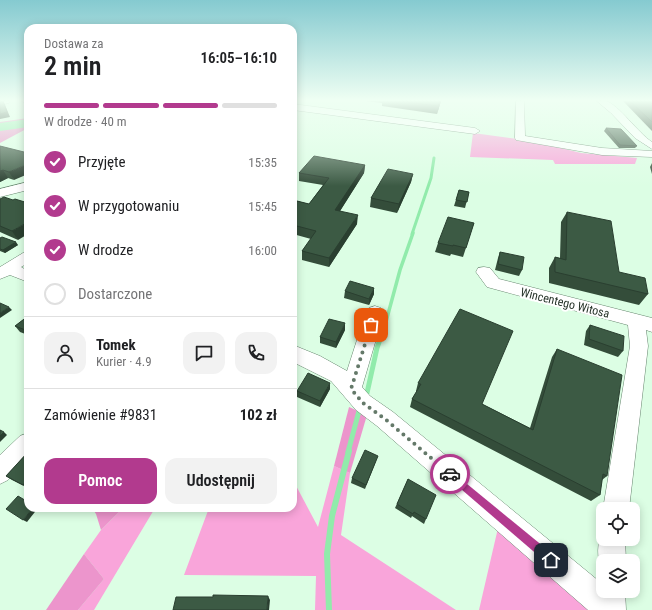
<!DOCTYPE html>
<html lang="pl">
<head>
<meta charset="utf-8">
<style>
	:root { --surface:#fff; --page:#f2f2f2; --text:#202124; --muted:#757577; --line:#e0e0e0; --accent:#b23a8e }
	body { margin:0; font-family:"Roboto Condensed",sans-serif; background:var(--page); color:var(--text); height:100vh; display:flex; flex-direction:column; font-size:15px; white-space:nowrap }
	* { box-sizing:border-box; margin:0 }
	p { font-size:13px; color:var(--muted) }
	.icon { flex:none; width:22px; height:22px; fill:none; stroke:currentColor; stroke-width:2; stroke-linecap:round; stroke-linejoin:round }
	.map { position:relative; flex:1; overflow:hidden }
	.sheet { position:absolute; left:24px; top:24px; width:273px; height:488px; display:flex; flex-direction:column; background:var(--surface); border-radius:12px; box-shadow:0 2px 10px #0003 }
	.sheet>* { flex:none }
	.fabs { position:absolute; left:596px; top:502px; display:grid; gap:8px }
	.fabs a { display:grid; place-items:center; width:44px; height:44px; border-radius:8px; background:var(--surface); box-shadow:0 2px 10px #0003; font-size:20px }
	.pin { position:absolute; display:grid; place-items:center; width:34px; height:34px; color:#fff; margin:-17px; border-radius:8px; box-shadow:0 2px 6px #0006 }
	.courier { position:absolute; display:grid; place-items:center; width:40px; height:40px; margin:-20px; border:3px solid #b23a8e; border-radius:50%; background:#fff; color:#222; box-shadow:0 1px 5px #0007 }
	.headline em { font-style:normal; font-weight:600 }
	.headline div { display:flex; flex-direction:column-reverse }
	.headline { display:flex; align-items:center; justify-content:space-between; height:68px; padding:0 20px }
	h1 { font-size:26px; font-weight:600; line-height:30px }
	.bar { display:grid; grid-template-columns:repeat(4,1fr); gap:6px 4px; align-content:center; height:48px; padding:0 20px }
	.bar i { height:5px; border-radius:3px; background:var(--line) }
	.bar .on { background:var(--accent) }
	.bar p { grid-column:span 4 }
	.line { display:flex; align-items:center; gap:10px; padding:0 20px; border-top:1px solid var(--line) }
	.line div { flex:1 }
	.round { display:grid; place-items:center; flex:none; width:42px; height:42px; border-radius:12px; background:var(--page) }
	ol { padding:0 20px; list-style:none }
	li { display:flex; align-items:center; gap:12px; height:44px }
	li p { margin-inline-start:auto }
	li .icon { padding:4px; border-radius:50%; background:var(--accent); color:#fff; stroke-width:4 }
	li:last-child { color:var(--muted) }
	li i { width:22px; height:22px; border:2px solid var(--line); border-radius:50% }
	.cta { display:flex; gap:8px; margin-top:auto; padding:8px 20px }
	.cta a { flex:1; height:46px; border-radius:12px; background:var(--accent); color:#fff; font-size:16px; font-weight:600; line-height:46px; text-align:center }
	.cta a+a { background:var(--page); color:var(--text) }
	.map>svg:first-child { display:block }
	.green { fill:#f9a5da }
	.forest { fill:#ec95cc }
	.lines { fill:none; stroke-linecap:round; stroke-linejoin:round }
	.stream-far3 { stroke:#91ebab; stroke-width:3 }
	.stream-far2 { stroke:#91ebab; stroke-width:3.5 }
	.stream-far1 { stroke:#91ebab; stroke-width:5 }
	.stream { stroke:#91ebab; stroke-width:6 }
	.river { fill:#91ebab; fill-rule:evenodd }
	.minor-casing { stroke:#66856e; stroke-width:1 }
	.minor { fill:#fff; fill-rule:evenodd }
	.wall { fill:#344d3a }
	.shaded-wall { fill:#2a3f30 }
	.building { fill:#3c5a44; stroke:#2a3f30 }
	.route { fill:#b23a8e }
	.done { stroke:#647969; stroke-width:4; stroke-dasharray:0 7.2 }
	.labels { text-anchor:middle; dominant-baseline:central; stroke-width:4; stroke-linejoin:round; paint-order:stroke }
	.street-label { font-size:12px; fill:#243127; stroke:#fff }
</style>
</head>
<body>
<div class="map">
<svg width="652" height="610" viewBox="0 0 652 610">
	<rect width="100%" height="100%" fill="#dcfee4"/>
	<g class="green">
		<path d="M 473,133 L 533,141 L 581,153 L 637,158 L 635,164 L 555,164 L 553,160 L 470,157 Z"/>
		<path d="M 334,466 L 350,473 L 341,535 L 456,610 L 315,610 L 316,576 L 184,575 L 209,508 L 293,508 L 293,480 L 318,527 Z"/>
		<path d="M 123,508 L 155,508 L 94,610 L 78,610 L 104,579 L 84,554 L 101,530 Z"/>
		<path d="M 498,528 L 592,610 L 479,610 Z"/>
	</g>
	<g class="forest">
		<path d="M 28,118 L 28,128 L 0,143 L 0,122 Z"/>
		<path d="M 349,407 L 367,415 L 350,473 L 334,466 Z"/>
		<path d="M 92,508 L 123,508 L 101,530 L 96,514 Z"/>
		<path d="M 84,554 L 104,579 L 78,610 L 46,610 Z"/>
	</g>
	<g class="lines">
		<path class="stream-far3" d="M 412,234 L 431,178 L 434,158"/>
		<path class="stream-far2" d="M 384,329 L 400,270 L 413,233"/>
		<g class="stream-far1">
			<path d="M 367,393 L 377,348 L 384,328"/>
			<path d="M 348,452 L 359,411"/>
		</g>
		<path class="stream" d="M 329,610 L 327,554 L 332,516 L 349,451"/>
		<path class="river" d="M 28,119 L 28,127 L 0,131 L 0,123 Z"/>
		<defs>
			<g id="minor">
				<path d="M 0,101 L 10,101 L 9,103 L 0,105 Z"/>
				<path d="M 22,101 L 28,101 L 28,105 Z"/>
				<path d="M 516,101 L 524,101 L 525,136 L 602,148 L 652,151 L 652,157 L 602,155 L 516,140 L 515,138 Z"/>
				<path d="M 597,101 C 599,101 604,100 606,101 C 619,105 638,133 652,142 L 652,149 L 635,138 L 611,113 Z"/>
				<path d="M 293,104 L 475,128 L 480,131 L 475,134 L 293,110 Z"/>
				<path d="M 28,182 L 28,190 L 0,197 L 0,189 Z"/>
				<path d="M 28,251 L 28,263 L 21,267 L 28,271 L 28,282 L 10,275 L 0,279 L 0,267 L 23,253 Z"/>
				<path d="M 484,267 L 490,268 L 499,279 L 652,318 L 652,332 L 646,330 L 648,346 L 629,509 L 603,509 L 630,346 L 628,325 L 487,287 L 476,272 L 478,268 Z"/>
				<path d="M 375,306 L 381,308 L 384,312 L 362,387 L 370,396 L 393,412 L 600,582 L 603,580 L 603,591 L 625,591 L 626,610 L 588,610 L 377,426 L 356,410 L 331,381 L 293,362 L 293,345 L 320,356 L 347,371 L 366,312 L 369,308 Z"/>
				<path d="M 28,433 L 28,460 L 8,480 L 0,484 L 0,455 L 20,436 Z"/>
				<path d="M 603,529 L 603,539 L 625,539 L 626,561 L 603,561 L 603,571 C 596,560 597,541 603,529 Z"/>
			</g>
		</defs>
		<use href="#minor" class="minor-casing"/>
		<use href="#minor" class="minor"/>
	</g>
	<g class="wall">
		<path d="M 366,101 L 441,101 L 437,114 L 382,106 L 382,103 Z"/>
		<path d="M 623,101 L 652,101 L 652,131 Z"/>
		<path d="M 606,128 L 637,146 L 635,148 L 619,148 L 604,131 Z"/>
		<path d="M 0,146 L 14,180 L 8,178 L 0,182 Z"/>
		<path d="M 652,163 L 652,174 L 650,167 Z"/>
		<path d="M 365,165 L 364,173 L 340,211 L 357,224 L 329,267 L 302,260 L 302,251 L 311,239 L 293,234 L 293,200 L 309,204 L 323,185 L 299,181 L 299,173 Z"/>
		<path d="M 413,174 L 411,182 L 397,213 L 370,207 L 371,198 Z"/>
		<path d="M 459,190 L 469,192 L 465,208 L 454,206 Z"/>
		<path d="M 0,199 L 18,240 L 0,232 Z"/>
		<path d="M 567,212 L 619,272 L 648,294 L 639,305 L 549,283 L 549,268 L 555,257 L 560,258 L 561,222 Z"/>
		<path d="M 474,223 L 463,257 L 451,254 L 450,256 L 435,252 L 438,243 Z"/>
		<path d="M 0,238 L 18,245 L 5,253 L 0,251 Z"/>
		<path d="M 500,252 L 522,270 L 519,276 L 495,270 L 498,258 Z"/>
		<path d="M 345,291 L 374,294 L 369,305 L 344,298 Z"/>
		<path d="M 28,316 L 28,335 L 20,332 L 15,326 Z"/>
		<path d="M 590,325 L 623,351 L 618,357 L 584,345 L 586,331 Z"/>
		<path d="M 345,330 L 336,348 L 320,343 L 320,337 Z"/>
		<path d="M 557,349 L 607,476 L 602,480 L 600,495 L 591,501 L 410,407 L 412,399 L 417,391 L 416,391 L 418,383 L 482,404 L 530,428 L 552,357 Z"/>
		<path d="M 330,389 L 320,407 L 297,397 L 297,391 Z"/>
		<path d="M 28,452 L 28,488 L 12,480 L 6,476 Z"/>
		<path d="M 376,461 L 365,489 L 351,483 L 352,478 Z"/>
		<path d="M 408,479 L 426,519 L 424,524 L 412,516 L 411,518 L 395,508 Z"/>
	</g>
	<g class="shaded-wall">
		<path d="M 3,101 L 5,105 L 10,117 L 0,119 L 0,114 Z"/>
		<path d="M 440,101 L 441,101 L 437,114 L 438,106 Z"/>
		<path d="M 28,164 L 28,174 L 14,180 L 9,172 Z"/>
		<path d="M 365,165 L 364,173 L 335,219 L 335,210 Z"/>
		<path d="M 3,170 L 8,178 L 0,182 L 0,171 Z"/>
		<path d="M 413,174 L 411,182 L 397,213 L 399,204 Z"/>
		<path d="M 358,215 L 357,224 L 329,267 L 329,258 Z"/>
		<path d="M 28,222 L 28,234 L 18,240 L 12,231 Z"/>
		<path d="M 16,242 L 18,245 L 5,253 L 3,250 Z"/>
		<path d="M 374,288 L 374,294 L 369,305 L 369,299 Z"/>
		<path d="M 9,307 L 12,310 L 0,318 L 0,313 Z"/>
		<path d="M 345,323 L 345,330 L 336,348 L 336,342 Z"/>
		<path d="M 330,383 L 330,389 L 320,407 L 320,401 Z"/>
		<path d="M 4,432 L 7,435 L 0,442 L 0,436 Z"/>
		<path d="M 28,479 L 28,488 L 23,485 Z"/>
		<path d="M 33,508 L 38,508 L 27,522 L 23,520 Z"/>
		<path d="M 268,596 L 270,600 L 269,610 L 267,610 Z"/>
	</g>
	<g class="building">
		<path d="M 0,101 L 3,101 L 7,112 L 0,114 Z"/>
		<path d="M 400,101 L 440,101 L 438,106 Z"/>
		<path d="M 630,101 L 652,101 L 652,122 Z"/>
		<path d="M 606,128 L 621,129 L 637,146 L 620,145 Z"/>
		<path d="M 0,146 L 28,153 L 28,164 L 9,172 L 3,170 L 0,171 Z"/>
		<path d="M 314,156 L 365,165 L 335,210 L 358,215 L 329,258 L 302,251 L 316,231 L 293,225 L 293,200 L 309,204 L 329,178 L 299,173 Z"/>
		<path d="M 388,169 L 413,174 L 399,204 L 371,198 Z"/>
		<path d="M 459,190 L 469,192 L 467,202 L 456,200 Z"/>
		<path d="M 4,197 L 13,200 L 15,199 L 28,203 L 28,222 L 12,231 L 0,226 L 0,199 Z"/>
		<path d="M 567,212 L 611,221 L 619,272 L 645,278 L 648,294 L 555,272 L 555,257 L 566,260 Z"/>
		<path d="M 448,217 L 474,223 L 466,248 L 453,245 L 453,246 L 438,243 Z"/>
		<path d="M 2,237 L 16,242 L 3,250 L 0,249 L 0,238 Z"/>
		<path d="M 500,252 L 524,257 L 522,270 L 498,264 Z"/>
		<path d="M 350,281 L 374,288 L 369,299 L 345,291 Z"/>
		<path d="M 0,303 L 9,307 L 0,313 Z"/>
		<path d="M 460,309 L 513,331 L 482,404 L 533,430 L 557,349 L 622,375 L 607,476 L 603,474 L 600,495 L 412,399 L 421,384 L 418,383 Z"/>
		<path d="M 28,316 L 28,331 L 15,326 Z"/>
		<path d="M 329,319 L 345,323 L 336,342 L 320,337 Z"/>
		<path d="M 590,325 L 624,336 L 623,351 L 589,339 Z"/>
		<path d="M 308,373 L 330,383 L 320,401 L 297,391 Z"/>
		<path d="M 0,430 L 4,432 L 0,436 Z"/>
		<path d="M 365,450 L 378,456 L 366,485 L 352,478 Z"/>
		<path d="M 28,452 L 28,479 L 23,485 L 6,476 Z"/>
		<path d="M 408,479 L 436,495 L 426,519 L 414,512 L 413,514 L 397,504 Z"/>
		<path d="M 18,496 L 28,502 L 28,508 L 33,508 L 23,520 L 6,509 Z"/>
		<path d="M 213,595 L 268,596 L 267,610 L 173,610 L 176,597 L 213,597 Z"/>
	</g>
	<linearGradient id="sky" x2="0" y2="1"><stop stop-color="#85cad0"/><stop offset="0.54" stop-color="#effff3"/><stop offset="1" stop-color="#effff3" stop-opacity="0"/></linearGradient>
	<rect width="652" height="186" fill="url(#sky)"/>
	<path class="route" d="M 450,470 L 555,556 L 556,560 L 555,563 L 551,565 L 547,563 L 447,477 L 445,474 L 447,471 Z"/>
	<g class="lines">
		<path class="done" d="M 371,325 L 351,389 L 363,403 L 385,419 L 450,474"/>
	</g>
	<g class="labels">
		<g class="street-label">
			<text transform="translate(565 303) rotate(14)">Wincentego Witosa</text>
		</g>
	</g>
</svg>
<div class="fabs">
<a><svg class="icon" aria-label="locate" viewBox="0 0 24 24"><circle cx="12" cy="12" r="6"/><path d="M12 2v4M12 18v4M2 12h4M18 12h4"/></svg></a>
<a><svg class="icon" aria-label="layers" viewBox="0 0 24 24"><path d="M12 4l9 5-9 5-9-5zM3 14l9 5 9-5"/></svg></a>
</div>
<div class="pin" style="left:371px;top:325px;background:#ea580c"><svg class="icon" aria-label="bag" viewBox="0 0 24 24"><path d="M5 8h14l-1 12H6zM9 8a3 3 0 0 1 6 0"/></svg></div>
<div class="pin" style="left:551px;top:560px;background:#1f2937"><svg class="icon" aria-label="home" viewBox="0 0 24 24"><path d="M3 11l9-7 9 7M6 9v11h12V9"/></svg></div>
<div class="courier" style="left:450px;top:474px"><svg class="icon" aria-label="car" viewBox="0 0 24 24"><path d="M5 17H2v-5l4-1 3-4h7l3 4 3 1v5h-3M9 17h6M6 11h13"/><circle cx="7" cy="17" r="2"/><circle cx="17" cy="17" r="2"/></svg></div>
<section class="sheet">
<div class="headline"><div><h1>2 min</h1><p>Dostawa za</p></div><em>16:05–16:10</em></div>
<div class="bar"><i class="on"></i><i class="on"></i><i class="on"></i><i></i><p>W drodze · 40 m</p></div>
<ol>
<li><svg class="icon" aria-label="check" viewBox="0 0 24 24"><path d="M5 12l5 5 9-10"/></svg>Przyjęte<p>15:35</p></li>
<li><svg class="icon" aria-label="check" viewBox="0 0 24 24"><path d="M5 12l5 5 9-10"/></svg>W przygotowaniu<p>15:45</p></li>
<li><svg class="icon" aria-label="check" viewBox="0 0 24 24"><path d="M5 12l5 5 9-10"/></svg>W drodze<p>16:00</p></li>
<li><i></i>Dostarczone</li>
</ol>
<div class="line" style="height:72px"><a class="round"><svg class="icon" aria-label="person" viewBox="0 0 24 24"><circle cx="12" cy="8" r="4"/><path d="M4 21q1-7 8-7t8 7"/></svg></a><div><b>Tomek</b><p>Kurier · 4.9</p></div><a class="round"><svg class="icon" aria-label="chat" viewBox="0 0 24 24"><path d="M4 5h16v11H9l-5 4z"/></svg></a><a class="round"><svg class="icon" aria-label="phone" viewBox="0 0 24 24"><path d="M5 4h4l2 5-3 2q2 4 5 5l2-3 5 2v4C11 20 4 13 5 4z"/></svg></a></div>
<div class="line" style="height:52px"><div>Zamówienie #9831</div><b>102 zł</b></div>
<div class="cta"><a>Pomoc</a><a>Udostępnij</a></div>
</section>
</div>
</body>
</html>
